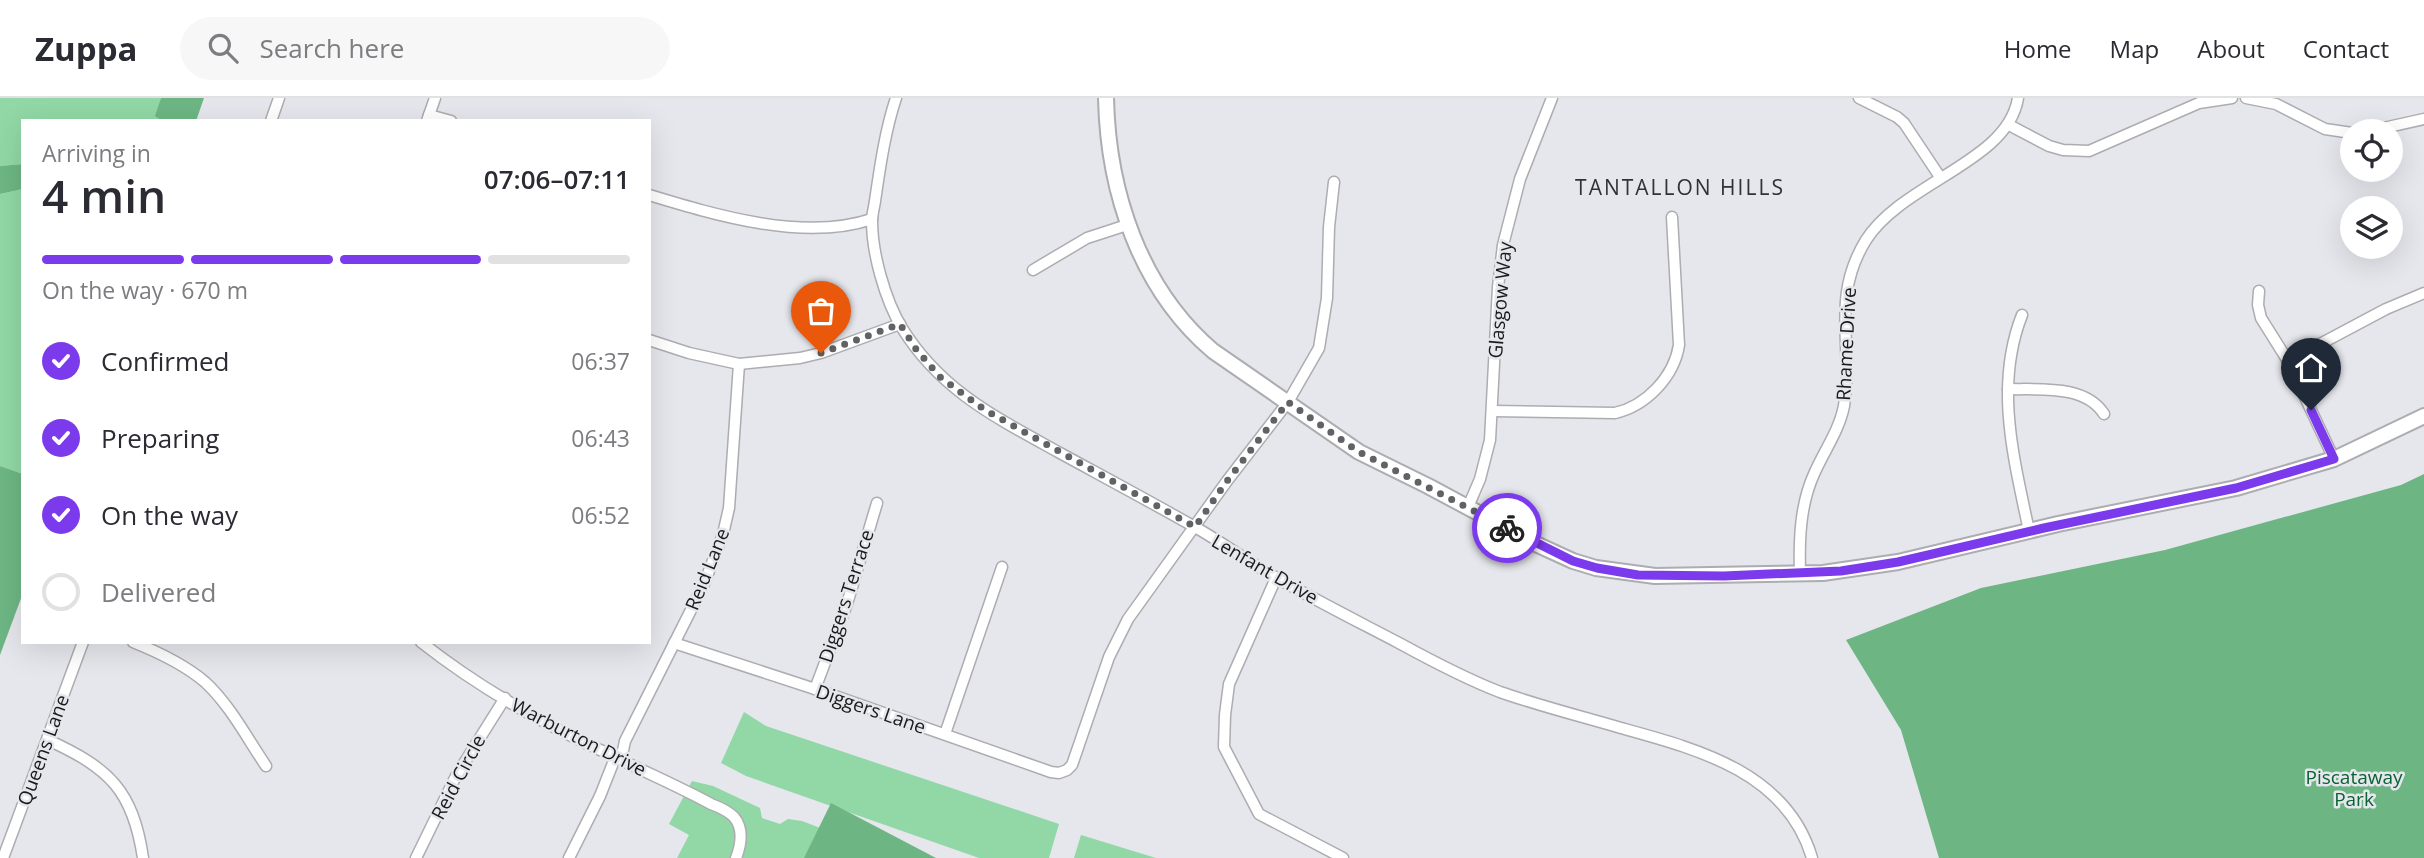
<!DOCTYPE html>
<html lang="en">
<head>
<meta charset="utf-8">
<style>
	:root { --surface:#fff; --page:#f7f7f7; --text:#2b2b33; --muted:#7c7c81; --line:#e1e1e2; --accent:#7c3aed }
	body { margin:0; font-family:"Open Sans",sans-serif; background:var(--page); color:var(--text); height:100vh; display:flex; flex-direction:column; font-size:26px; white-space:nowrap }
	* { box-sizing:border-box; margin:0 }
	p { font-size:23px; color:var(--muted) }
	.icon { flex:none; width:38px; height:38px; fill:none; stroke:currentColor; stroke-width:2; stroke-linecap:round; stroke-linejoin:round }
	.map { position:relative; flex:1; overflow:hidden }
	.panel { position:absolute; left:21px; top:21px; width:630px; height:525px; display:flex; flex-direction:column; background:var(--surface); border-radius:0px; box-shadow:0 7px 28px #0002 }
	.panel>* { flex:none }
	.tools { position:absolute; left:2340px; top:21px; display:grid; gap:14px }
	.tools a { display:grid; place-items:center; width:63px; height:63px; border-radius:50%; background:var(--surface); box-shadow:0 7px 28px #0002; font-size:35px }
	.pin { position:absolute; display:grid; place-items:center; width:60px; height:60px; color:#fff; margin:-72px -30px; border-radius:50% 50% 50% 0; rotate:-45deg; box-shadow:0 0 7px #0007 }
	.pin .icon { rotate:45deg }
	.courier { position:absolute; display:grid; place-items:center; width:70px; height:70px; margin:-35px; border:5px solid #7c3aed; border-radius:50%; background:#fff; color:#222; box-shadow:0 2px 9px #0007 }
	.head em { font-style:normal; font-weight:600 }
	.head div { display:flex; flex-direction:column-reverse }
	.head { display:flex; align-items:center; justify-content:space-between; height:119px; padding:0 21px }
	h1 { font-size:46px; font-weight:600; line-height:52px }
	.bar { display:grid; grid-template-columns:repeat(4,1fr); gap:10px 7px; align-content:center; height:84px; padding:0 21px }
	.bar i { height:9px; border-radius:5px; background:var(--line) }
	.bar .selected { background:var(--accent) }
	.bar p { grid-column:span 4 }
	ol { padding:0 21px; list-style:none }
	li { display:flex; align-items:center; gap:21px; height:77px }
	li p { margin-inline-start:auto }
	li .icon { padding:7px; border-radius:50%; background:var(--accent); color:#fff; stroke-width:4 }
	li:last-child { color:var(--muted) }
	li i { width:38px; height:38px; border:4px solid var(--line); border-radius:50% }
	header { display:flex; align-items:center; gap:42px; box-sizing:border-box; height:98px; padding:0 35px; background:var(--surface); border-bottom:2px solid var(--line) }
	header strong { font-size:33px }
	nav { display:flex; gap:38px; margin-inline-start:auto; font-size:24px }
	.search { width:490px; height:63px; background:var(--page); display:flex; align-items:center; gap:18px; box-sizing:border-box; padding:0 24px; border-radius:38px; color:var(--muted); font-size:26px }
	.map>svg:first-child { display:block }
	.green { fill:#91d8a6 }
	.forest { fill:#6db684 }
	.lines { fill:none; stroke-linecap:round; stroke-linejoin:round }
	.minor-casing { stroke:#acacb1; stroke-width:13 }
	.secondary-casing { stroke:#acacb1; stroke-width:18 }
	.minor { stroke:#fff; stroke-width:10 }
	.secondary { stroke:#fff; stroke-width:14 }
	.done { stroke:#616265; stroke-width:7; stroke-dasharray:0 12.6 }
	.route { stroke:#7c3aed; stroke-width:9 }
	.labels { text-anchor:middle; dominant-baseline:central; stroke-width:5; stroke-linejoin:round; paint-order:stroke }
	.street-label { font-size:19px; fill:#1a1a1c; stroke:#e6e7ec }
	.park-label { font-size:19px; fill:#0a6133; stroke:#e6e7ec }
	.neighbourhood-label { font-size:21px; letter-spacing:2px; fill:#313236; stroke:#e6e7ec }
</style>
</head>
<body>
<header>
<strong>Zuppa</strong>
<div class="search"><svg class="icon" aria-label="search" viewBox="0 0 24 24"><circle cx="10" cy="10" r="6"/><path d="M15 15l6 6"/></svg>Search here</div>
<nav><a>Home</a><a>Map</a><a>About</a><a>Contact</a></nav>
</header>
<div class="map">
<svg width="2424" height="760" viewBox="0 0 2424 760">
	<rect width="100%" height="100%" fill="#e6e7ec"/>
	<g class="green">
		<path d="M 0,0 L 161,0 L 158,22 L 162,23 L 23,23 L 23,66 L 0,68 Z"/>
		<path d="M 23,91 L 23,376 L 0,368 L 0,96 Z"/>
		<path d="M 744,614 L 766,628 L 1059,726 L 1049,760 L 979,760 L 746,678 L 721,665 Z"/>
		<path d="M 692,683 L 713,688 L 760,710 L 762,720 L 780,726 L 788,721 L 802,723 L 899,760 L 677,760 L 689,737 L 669,726 Z"/>
		<path d="M 1081,737 L 1156,760 L 1074,760 Z"/>
	</g>
	<g class="forest">
		<path d="M 161,0 L 204,0 L 196,23 L 162,23 L 155,18 Z"/>
		<path d="M 23,66 L 23,91 L 0,96 L 0,68 Z"/>
		<path d="M 0,368 L 23,376 L 23,495 L 0,557 Z"/>
		<path d="M 2424,376 L 2424,760 L 1939,760 L 1901,632 L 1846,542 L 1981,490 L 2165,452 L 2401,387 Z"/>
		<path d="M 831,705 L 936,760 L 804,760 Z"/>
	</g>
	<g class="lines">
		<defs>
			<g id="minor">
				<path d="M 896,0 C 885,33 880,69 875,103 C 874,110 872,116 872,123 C 872,155 885,202 902,230 C 941,293 997,320 1060,355 C 1104,379 1149,403 1193,428 C 1222,444 1248,464 1277,480 C 1317,503 1359,524 1399,545 C 1432,563 1466,581 1500,594 C 1540,608 1580,618 1621,630 C 1697,651 1787,674 1812,760"/>
				<path d="M 1859,0 L 1897,19 L 1904,25 L 1940,79"/>
				<path d="M 2246,0 L 2276,6 L 2325,31 L 2352,35"/>
				<path d="M 429,17 L 451,23"/>
				<path d="M 271,23 L 279,0"/>
				<path d="M 427,23 L 435,0"/>
				<path d="M 2009,27 L 2049,48 L 2063,52 L 2089,53 L 2199,5 L 2232,0"/>
				<path d="M 2370,33 L 2424,21"/>
				<path d="M 649,97 C 715,117 804,144 872,121"/>
				<path d="M 1033,172 L 1087,140 L 1127,127"/>
				<path d="M 2259,193 L 2258,207 L 2261,220 L 2288,263 L 2334,361"/>
				<path d="M 2022,217 C 1994,288 2014,361 2029,433"/>
				<path d="M 649,242 L 689,255 L 739,266 L 800,260 L 821,255 L 900,226"/>
				<path d="M 2288,263 L 2386,211 L 2424,195"/>
				<path d="M 2008,291 C 2039,292 2085,286 2104,316"/>
				<path d="M 1492,313 L 1615,315 C 1646,308 1674,279 1679,247 L 1672,119"/>
				<path d="M 1468,409 L 1480,381 L 1490,342 L 1498,189 L 1503,147 L 1520,81 L 1552,0"/>
				<path d="M 1800,475 C 1799,442 1800,407 1814,376 C 1824,353 1839,333 1844,308 C 1854,247 1830,200 1866,142 C 1903,84 2008,64 2018,0"/>
				<path d="M 1276,480 L 1229,586 L 1225,617 L 1224,649 L 1259,716 L 1343,760"/>
				<path d="M 133,544 C 158,554 184,566 205,584 C 230,607 247,640 266,668"/>
				<path d="M 421,544 C 478,589 549,629 615,659 C 647,675 680,689 711,706 C 719,709 728,713 734,719 C 744,731 741,747 736,760"/>
				<path d="M 674,545 L 815,591 L 1051,674 L 1059,675 L 1067,672 L 1072,667 L 1109,559 L 1128,521 L 1227,383 L 1288,304 L 1319,250 L 1327,200 L 1329,129 L 1334,84"/>
				<path d="M 815,591 L 847,506 L 877,405"/>
				<path d="M 945,636 L 1002,469"/>
				<path d="M 48,642 C 109,670 133,692 143,760"/>
				<path d="M 621,662 L 625,643 L 704,486 L 723,436 L 729,410 L 739,266"/>
				<path d="M 3,760 L 83,544"/>
				<path d="M 416,760 L 456,678 L 505,600"/>
				<path d="M 569,760 L 600,698 L 615,660"/>
			</g>
			<path id="secondary" d="M 1106,0 C 1108,94 1140,191 1213,253 L 1359,354 L 1428,388 L 1538,447 L 1573,463 L 1596,470 L 1655,478 L 1823,475 L 1898,464 L 2058,426 L 2236,390 L 2334,361 L 2424,318"/>
		</defs>
		<use href="#minor" class="minor-casing"/>
		<use href="#secondary" class="secondary-casing"/>
		<use href="#minor" class="minor"/>
		<use href="#secondary" class="secondary"/>
	</g>
	<g class="lines">
		<path class="done" d="M 821,255 L 900,226 L 916,251 L 940,279 L 985,312 L 1195,429 L 1227,383 L 1288,304 L 1359,354 L 1507,430"/>
		<path class="route" d="M 1507,430 L 1573,463 L 1597,470 L 1638,477 L 1724,478 L 1841,473 L 1898,464 L 2044,430 L 2236,390 L 2334,361 L 2311,312"/>
	</g>
	<g class="labels">
		<g class="street-label">
			<text transform="translate(1500 202) rotate(-85)">Glasgow Way</text>
			<text transform="translate(1846 246) rotate(-87)">Rhame Drive</text>
			<text transform="translate(707 471) rotate(-68)">Reid Lane</text>
			<text transform="translate(1265 471) rotate(30)">Lenfant Drive</text>
			<text transform="translate(846 498) rotate(-72)">Diggers Terrace</text>
			<text transform="translate(871 611) rotate(19)">Diggers Lane</text>
			<text transform="translate(579 639) rotate(27)">Warburton Drive</text>
			<text transform="translate(43 652) rotate(-70)">Queens Lane</text>
			<text transform="translate(458 679) rotate(-62)">Reid Circle</text>
		</g>
		<g class="park-label">
			<text x="2354" y="679">Piscataway<tspan x="2354" dy="22">Park</tspan></text>
		</g>
		<g class="neighbourhood-label">
			<text x="1680" y="89">TANTALLON HILLS</text>
		</g>
	</g>
</svg>
<div class="tools">
<a><svg class="icon" aria-label="locate" viewBox="0 0 24 24"><circle cx="12" cy="12" r="6"/><path d="M12 2v4M12 18v4M2 12h4M18 12h4"/></svg></a>
<a><svg class="icon" aria-label="layers" viewBox="0 0 24 24"><path d="M12 4l9 5-9 5-9-5zM3 14l9 5 9-5"/></svg></a>
</div>
<div class="pin" style="left:821px;top:255px;background:#ea580c"><svg class="icon" aria-label="bag" viewBox="0 0 24 24"><path d="M5 8h14l-1 12H6zM9 8a3 3 0 0 1 6 0"/></svg></div>
<div class="pin" style="left:2311px;top:312px;background:#1f2937"><svg class="icon" aria-label="home" viewBox="0 0 24 24"><path d="M3 11l9-7 9 7M6 9v11h12V9"/></svg></div>
<div class="courier" style="left:1507px;top:430px"><svg class="icon" aria-label="bike" viewBox="0 0 24 24"><circle cx="6" cy="16" r="4"/><circle cx="18" cy="16" r="4"/><path d="M6 16l4-8h5l3 8M10 8l3 8H6M13 5h3"/></svg></div>
<section class="panel">
<div class="head"><div><h1>4 min</h1><p>Arriving in</p></div><em>07:06–07:11</em></div>
<div class="bar"><i class="selected"></i><i class="selected"></i><i class="selected"></i><i></i><p>On the way · 670 m</p></div>
<ol>
<li><svg class="icon" aria-label="check" viewBox="0 0 24 24"><path d="M5 12l5 5 9-10"/></svg>Confirmed<p>06:37</p></li>
<li><svg class="icon" aria-label="check" viewBox="0 0 24 24"><path d="M5 12l5 5 9-10"/></svg>Preparing<p>06:43</p></li>
<li><svg class="icon" aria-label="check" viewBox="0 0 24 24"><path d="M5 12l5 5 9-10"/></svg>On the way<p>06:52</p></li>
<li><i></i>Delivered</li>
</ol>
</section>
</div>
</body>
</html>
